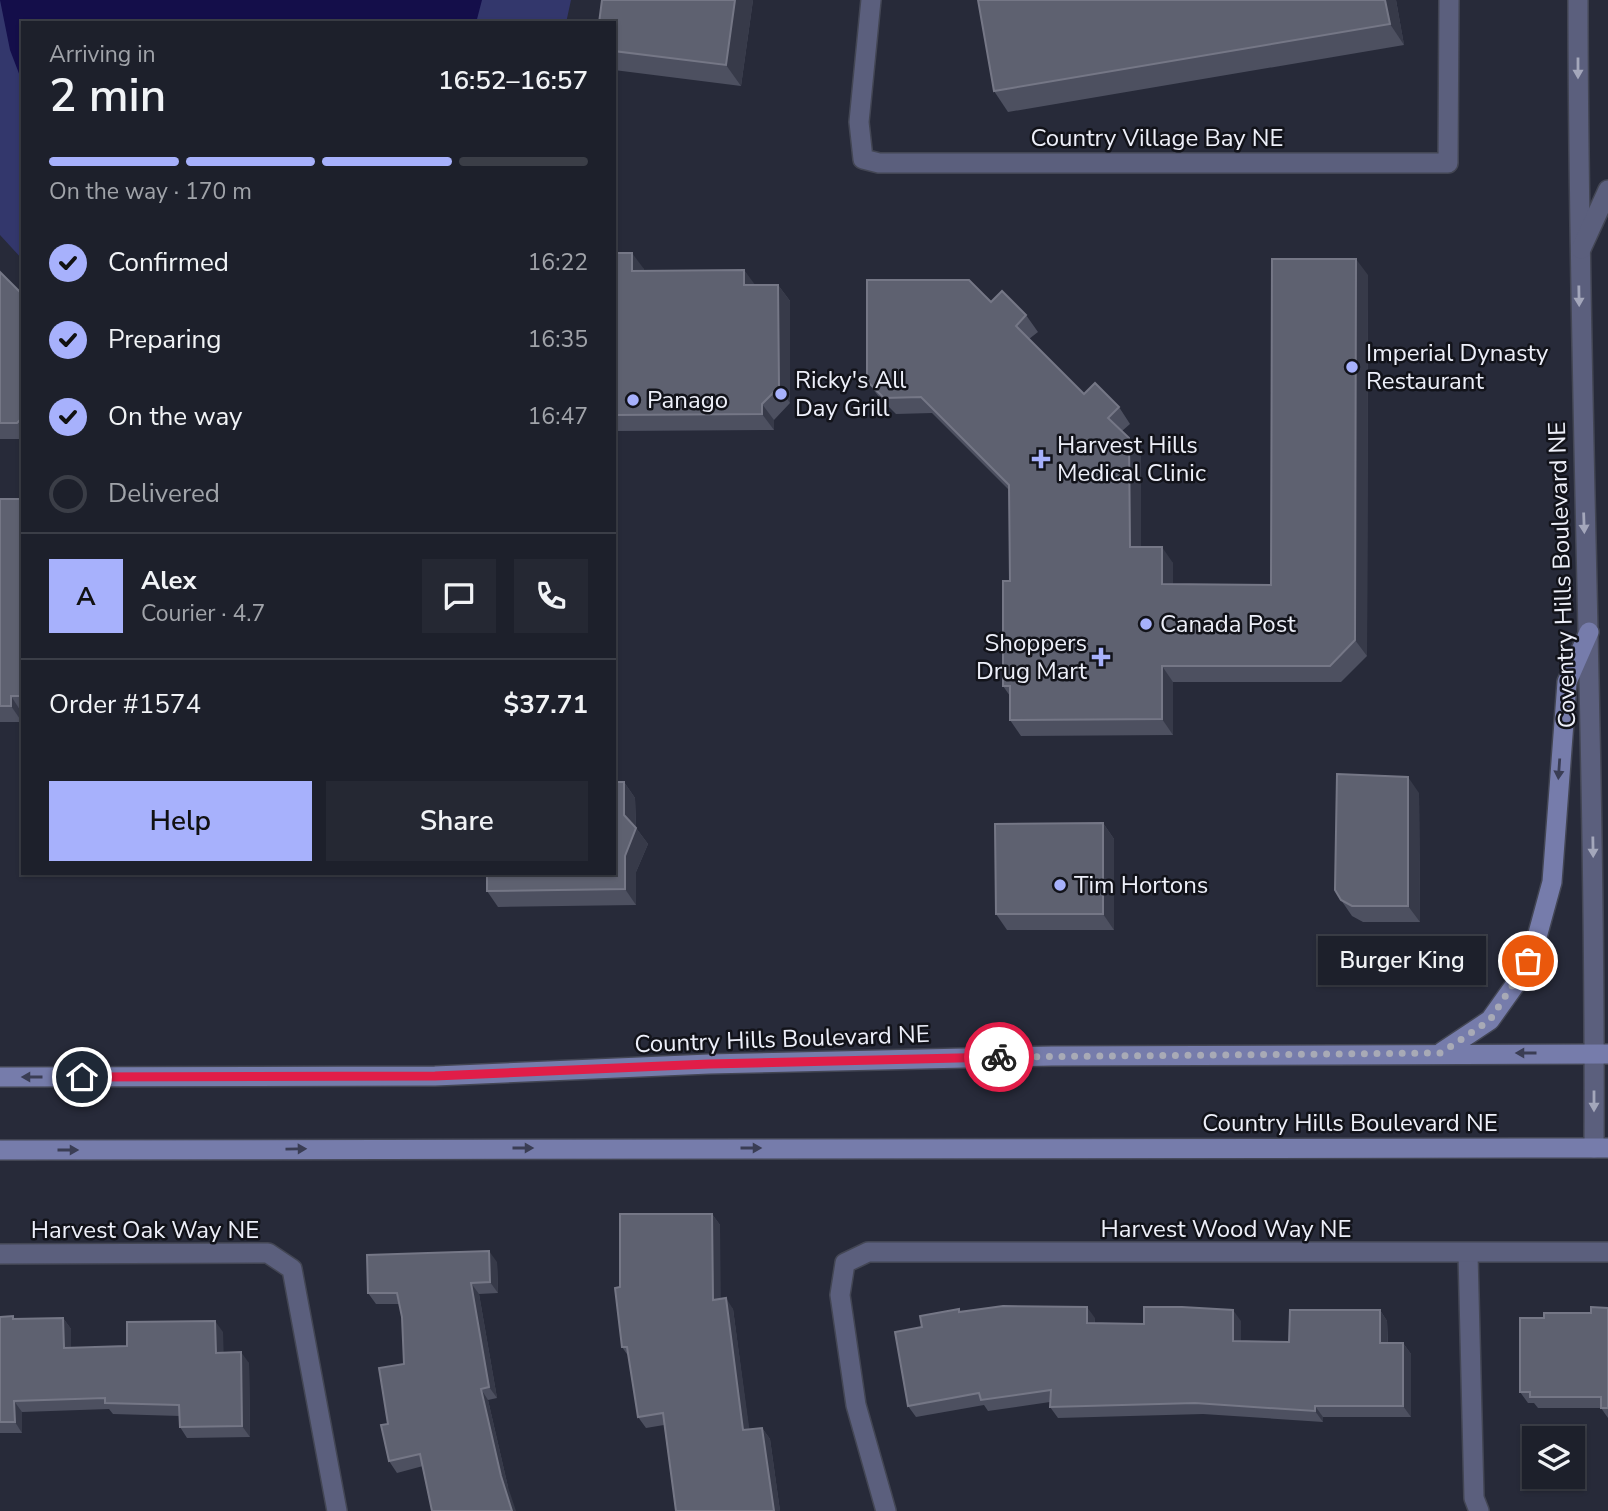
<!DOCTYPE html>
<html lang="en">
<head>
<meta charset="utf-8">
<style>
	:root { --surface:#1d202b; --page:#252833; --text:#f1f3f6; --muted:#a0a3a9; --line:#3b3e47; --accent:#a7b1fc }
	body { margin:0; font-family:"Nunito Sans",sans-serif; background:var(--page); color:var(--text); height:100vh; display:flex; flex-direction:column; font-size:26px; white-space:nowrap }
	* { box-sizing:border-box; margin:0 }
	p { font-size:23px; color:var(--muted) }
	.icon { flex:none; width:38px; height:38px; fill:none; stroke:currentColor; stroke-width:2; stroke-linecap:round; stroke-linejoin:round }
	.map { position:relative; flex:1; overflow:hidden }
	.drawer { position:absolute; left:21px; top:21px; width:595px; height:854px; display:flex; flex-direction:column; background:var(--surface); border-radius:0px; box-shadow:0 2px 5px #0004,0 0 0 2px var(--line) }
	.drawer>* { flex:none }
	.tools { position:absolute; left:1522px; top:1426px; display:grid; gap:14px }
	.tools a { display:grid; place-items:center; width:63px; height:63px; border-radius:0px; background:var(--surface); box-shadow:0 2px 5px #0004,0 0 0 2px var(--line); font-size:35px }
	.pin { position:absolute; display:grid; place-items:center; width:60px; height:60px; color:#fff; margin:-30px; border:4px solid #fff; border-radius:50%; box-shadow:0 2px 7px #0007 }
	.courier { position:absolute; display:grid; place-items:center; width:70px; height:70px; margin:-35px; border:5px solid #e11d48; border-radius:50%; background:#fff; color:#222; box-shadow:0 2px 9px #0007 }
	.bubble { position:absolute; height:49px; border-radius:0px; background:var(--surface); box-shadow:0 2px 5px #0004,0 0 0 2px var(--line); font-size:23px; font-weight:600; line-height:49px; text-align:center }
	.headline em { font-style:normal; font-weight:600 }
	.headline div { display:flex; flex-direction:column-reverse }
	.headline { display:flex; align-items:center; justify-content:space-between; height:119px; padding:0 28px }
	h1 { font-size:46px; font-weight:600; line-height:52px }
	.bar { display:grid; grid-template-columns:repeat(4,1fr); gap:10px 7px; align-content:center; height:84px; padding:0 28px }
	.bar i { height:9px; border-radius:5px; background:var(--line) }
	.bar .active { background:var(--accent) }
	.bar p { grid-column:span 4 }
	.line { display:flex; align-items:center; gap:18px; padding:0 28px; border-top:2px solid var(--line) }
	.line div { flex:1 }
	.round { display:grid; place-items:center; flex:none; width:74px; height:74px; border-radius:0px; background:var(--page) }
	ol { padding:0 28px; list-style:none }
	li { display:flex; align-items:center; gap:21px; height:77px }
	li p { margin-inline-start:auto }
	li .icon { padding:7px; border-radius:50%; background:var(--accent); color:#111; stroke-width:4 }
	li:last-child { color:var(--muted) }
	li i { width:38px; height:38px; border:4px solid var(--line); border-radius:50% }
	.action { display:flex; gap:14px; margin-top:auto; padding:14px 28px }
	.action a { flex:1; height:80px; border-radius:0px; background:var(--accent); color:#111; font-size:28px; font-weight:600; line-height:80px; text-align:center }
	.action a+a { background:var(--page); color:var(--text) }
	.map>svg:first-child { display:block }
	.green { fill:#33376c }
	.water { fill:#140e4a }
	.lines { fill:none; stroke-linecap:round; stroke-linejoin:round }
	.minor-casing { stroke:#434654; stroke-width:22 }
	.tertiary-casing { stroke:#434654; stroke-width:22 }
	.secondary-casing { stroke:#434654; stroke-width:22 }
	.minor { stroke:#5b5f7d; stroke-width:19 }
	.tertiary { stroke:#5b5f7d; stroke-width:19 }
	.secondary { stroke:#767cab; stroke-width:19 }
	.wall { fill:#4d5060 }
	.shaded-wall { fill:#373a49 }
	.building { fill:#5e6170; stroke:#757786; stroke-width:2 }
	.oneway { fill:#a4a7bb }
	.oneway2 { fill:#3a3d54 }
	.done { stroke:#a8aab6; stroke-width:7; stroke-dasharray:0 12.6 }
	.route { stroke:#e11d48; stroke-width:9 }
	.poi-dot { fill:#a7b1fc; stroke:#12131a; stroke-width:2.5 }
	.labels { text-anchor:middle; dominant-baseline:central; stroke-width:5; stroke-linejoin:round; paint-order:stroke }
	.street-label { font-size:24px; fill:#edeff9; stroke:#12131a }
	.poi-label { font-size:24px; fill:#edeff9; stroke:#12131a; text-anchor:start }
</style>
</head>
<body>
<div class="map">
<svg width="1608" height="1511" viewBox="0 0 1608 1511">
	<rect width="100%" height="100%" fill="#272a39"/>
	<path class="green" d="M 0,0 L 571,0 L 566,23 L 23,23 L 23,260 L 0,235 Z"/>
	<path class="water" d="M 0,0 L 482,0 L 476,23 L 23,23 L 23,84 L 10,50 Z"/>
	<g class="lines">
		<defs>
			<g id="minor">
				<path d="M 871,0 L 859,122 L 863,159 L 879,163 L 1448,163 L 1449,0"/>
				<path d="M 0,1254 L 268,1253 L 292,1269 L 337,1511"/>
				<path d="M 1468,1254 L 1474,1498 L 1479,1511"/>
				<path d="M 886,1511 L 856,1405 L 840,1295 L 845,1263 L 868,1252 L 1608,1252"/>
			</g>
			<g id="tertiary">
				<path d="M 1578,0 C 1578,383 1596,765 1594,1148"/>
				<path d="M 1581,249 L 1608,190"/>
			</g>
			<g id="secondary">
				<path d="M 1442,1052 L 1490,1020 L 1522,975 L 1534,948 L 1552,882 L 1567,682 L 1589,632"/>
				<path d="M 0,1077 L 435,1076 L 709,1064 L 1052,1056 L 1608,1054"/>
				<path d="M 0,1150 L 1608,1148"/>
			</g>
		</defs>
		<use href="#minor" class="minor-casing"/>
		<use href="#tertiary" class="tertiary-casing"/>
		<use href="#secondary" class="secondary-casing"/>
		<use href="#minor" class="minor"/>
		<use href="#tertiary" class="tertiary"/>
		<use href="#secondary" class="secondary"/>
	</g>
	<g class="wall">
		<path d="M 602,0 L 753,0 L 741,86 L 614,70 L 614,23 Z"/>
		<path d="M 978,0 L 1396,0 L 1404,45 L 1008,112 L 994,91 Z"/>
		<path d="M 614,253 L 644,269 L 644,271 L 744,270 L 754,285 L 778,285 L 790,301 L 790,403 L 774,420 L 774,430 L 614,431 Z"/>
		<path d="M 0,272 L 23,295 L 23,439 L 0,439 Z"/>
		<path d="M 1368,275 L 1367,656 L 1341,682 L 1173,682 L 1173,735 L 1021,736 L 1010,720 L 1010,696 L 1003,686 L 1010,581 L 1009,490 L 932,413 L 896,414 L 879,397 L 867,381 L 991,302 L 1026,315 L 1038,332 L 1029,339 L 1084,394 L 1119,407 L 1130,424 L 1122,431 L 1129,438 L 1141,454 L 1141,547 L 1173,563 L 1173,584 L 1271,585 Z"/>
		<path d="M 0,499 L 23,499 L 22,722 L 0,722 Z"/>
		<path d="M 624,782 L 635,798 L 636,828 L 648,844 L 636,872 L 636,905 L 498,907 L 487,891 Z"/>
		<path d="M 1419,793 L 1420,922 L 1363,922 L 1352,916 L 1341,900 Z"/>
		<path d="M 1103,823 L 1114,839 L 1114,930 L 1007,930 L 996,914 Z"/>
		<path d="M 712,1214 L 720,1225 L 720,1299 L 733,1309 L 749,1430 L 762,1428 L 770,1439 L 780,1511 L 676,1511 L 664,1425 L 646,1428 L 638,1417 L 629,1357 L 622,1347 L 620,1287 Z"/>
		<path d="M 497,1262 L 498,1293 L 479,1294 L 497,1398 L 488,1400 L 508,1487 L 423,1466 L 397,1473 L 389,1461 L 388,1424 L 404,1364 L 402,1317 L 399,1304 L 376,1304 L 368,1293 Z"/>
		<path d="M 1608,1308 L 1608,1418 L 1601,1408 L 1538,1408 L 1534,1403 L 1528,1403 L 1520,1392 L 1544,1318 L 1591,1313 Z"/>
		<path d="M 1380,1310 L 1387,1321 L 1388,1343 L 1403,1343 L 1411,1354 L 1411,1417 L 1323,1417 L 1323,1422 L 1203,1414 L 1058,1418 L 1050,1407 L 1050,1402 L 988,1411 L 984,1405 L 916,1417 L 908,1406 L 961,1312 L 1095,1318 L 1095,1323 L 1144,1324 L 1241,1321 L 1241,1341 L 1289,1342 Z"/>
		<path d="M 0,1317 L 15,1319 L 63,1318 L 71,1329 L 71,1348 L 127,1346 L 223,1332 L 223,1352 L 249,1363 L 250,1437 L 187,1438 L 180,1427 L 180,1416 L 113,1414 L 109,1409 L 22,1412 L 22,1433 L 0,1433 Z"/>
	</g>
	<g class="shaded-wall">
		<path d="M 735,0 L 753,0 L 741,86 L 726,65 Z"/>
		<path d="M 1385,0 L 1396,0 L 1404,45 L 1390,24 Z"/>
		<path d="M 632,253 L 644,269 L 644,287 L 632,271 Z"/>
		<path d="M 1356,259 L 1368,275 L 1367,656 L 1355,640 Z"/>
		<path d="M 744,270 L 756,286 L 744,285 Z"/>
		<path d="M 778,285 L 790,301 L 790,403 L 779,387 Z"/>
		<path d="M 762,404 L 774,420 L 774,430 L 762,414 Z"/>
		<path d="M 1129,438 L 1141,454 L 1141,563 L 1130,547 Z"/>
		<path d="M 1162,547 L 1173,563 L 1173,600 L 1162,584 Z"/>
		<path d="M 1162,666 L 1173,682 L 1173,735 L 1162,719 Z"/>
		<path d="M 11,696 L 22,713 L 22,722 L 11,706 Z"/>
		<path d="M 1408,777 L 1419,793 L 1420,922 L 1408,906 Z"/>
		<path d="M 624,782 L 635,798 L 636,829 L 636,828 L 648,844 L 636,872 L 636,905 L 625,889 Z"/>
		<path d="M 1103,823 L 1114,839 L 1114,930 L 1103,914 Z"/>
		<path d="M 712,1214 L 720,1225 L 721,1311 L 713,1300 Z"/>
		<path d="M 489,1251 L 497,1262 L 498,1293 L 490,1282 Z"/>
		<path d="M 471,1283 L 479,1294 L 497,1398 L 489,1387 Z"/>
		<path d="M 726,1298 L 733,1309 L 751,1441 L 743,1430 Z"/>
		<path d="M 1087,1307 L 1095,1318 L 1094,1334 L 1087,1323 Z"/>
		<path d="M 1233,1310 L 1241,1321 L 1241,1352 L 1233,1341 Z"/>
		<path d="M 1380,1310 L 1387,1321 L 1388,1354 L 1380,1343 Z"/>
		<path d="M 63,1318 L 71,1329 L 71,1359 L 64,1348 Z"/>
		<path d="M 215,1321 L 223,1332 L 224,1364 L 216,1353 Z"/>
		<path d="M 1403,1343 L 1411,1354 L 1411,1417 L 1403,1406 Z"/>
		<path d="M 241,1352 L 249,1363 L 250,1437 L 242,1426 Z"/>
		<path d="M 481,1389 L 488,1400 L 508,1487 L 516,1511 L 512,1511 L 501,1476 Z"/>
		<path d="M 14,1401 L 22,1412 L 22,1433 L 15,1422 Z"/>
		<path d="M 1315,1406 L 1323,1417 L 1323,1422 L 1315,1411 Z"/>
		<path d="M 762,1428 L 770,1439 L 780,1511 L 774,1511 Z"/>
	</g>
	<g class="building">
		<path d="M 602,0 L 735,0 L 726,65 L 614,51 L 614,23 L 599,23 Z"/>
		<path d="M 978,0 L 1385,0 L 1390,24 L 994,91 Z"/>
		<path d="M 614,253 L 632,253 L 632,271 L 744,270 L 744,285 L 778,285 L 779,387 L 762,404 L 762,414 L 614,415 Z"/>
		<path d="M 1272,259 L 1356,259 L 1355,640 L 1330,666 L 1162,666 L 1162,719 L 1010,720 L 1010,686 L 1003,686 L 1003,581 L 1010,581 L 1009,485 L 921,397 L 884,398 L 867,381 L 867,280 L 969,280 L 991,302 L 1002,291 L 1026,315 L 1016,326 L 1084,394 L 1095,383 L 1119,407 L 1108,418 L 1129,438 L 1130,547 L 1162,547 L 1162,584 L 1271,585 Z"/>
		<path d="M 0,272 L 23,295 L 23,417 L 17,423 L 0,423 Z"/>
		<path d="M 0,499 L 23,499 L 23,696 L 11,696 L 11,706 L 0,706 Z"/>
		<path d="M 1337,774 L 1408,777 L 1408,906 L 1352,906 L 1341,900 L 1335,890 Z"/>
		<path d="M 614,782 L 624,782 L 624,815 L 636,828 L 625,856 L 625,889 L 487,891 L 487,873 L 614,873 Z"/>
		<path d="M 1103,823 L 1103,914 L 996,914 L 995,824 Z"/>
		<path d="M 620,1214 L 712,1214 L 713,1300 L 726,1298 L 743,1430 L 762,1428 L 774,1511 L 676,1511 L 663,1413 L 638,1417 L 627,1347 L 622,1347 L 615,1288 L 620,1287 Z"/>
		<path d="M 489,1251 L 490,1282 L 471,1283 L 489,1387 L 481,1389 L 501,1476 L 512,1511 L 432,1511 L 420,1454 L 389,1461 L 381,1425 L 388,1424 L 379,1368 L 404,1364 L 402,1317 L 397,1293 L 368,1293 L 367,1255 Z"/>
		<path d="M 1003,1306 L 1087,1307 L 1087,1323 L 1144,1324 L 1144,1307 L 1182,1307 L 1233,1310 L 1233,1341 L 1289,1342 L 1290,1310 L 1380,1310 L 1380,1343 L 1403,1343 L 1403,1406 L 1315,1406 L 1315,1411 L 1195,1403 L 1050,1407 L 1051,1390 L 981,1400 L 979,1393 L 908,1406 L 895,1332 L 922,1327 L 920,1316 L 959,1309 L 959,1312 Z"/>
		<path d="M 1591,1307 L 1608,1308 L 1608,1408 L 1601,1408 L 1601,1397 L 1530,1397 L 1530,1392 L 1520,1392 L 1520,1318 L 1544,1318 L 1544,1313 L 1591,1313 Z"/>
		<path d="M 13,1316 L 13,1319 L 63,1318 L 64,1348 L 127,1346 L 127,1322 L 215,1321 L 216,1353 L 241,1352 L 242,1426 L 180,1427 L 179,1405 L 105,1403 L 105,1398 L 14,1401 L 15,1422 L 0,1422 L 0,1317 Z"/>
	</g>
	<defs><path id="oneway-solid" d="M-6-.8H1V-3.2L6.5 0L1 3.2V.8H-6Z" transform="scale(1.75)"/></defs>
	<g class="oneway">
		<use href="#oneway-solid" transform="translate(1578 68) rotate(90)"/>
		<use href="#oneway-solid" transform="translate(1579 296) rotate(89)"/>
		<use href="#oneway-solid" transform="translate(1584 523) rotate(88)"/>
		<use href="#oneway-solid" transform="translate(1593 847) rotate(89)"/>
		<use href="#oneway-solid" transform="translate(1594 1101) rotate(90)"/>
	</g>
	<g class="oneway2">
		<use href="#oneway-solid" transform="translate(1559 769) rotate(94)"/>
		<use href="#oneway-solid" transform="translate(1526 1053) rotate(-180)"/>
		<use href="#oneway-solid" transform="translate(32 1077) rotate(180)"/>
		<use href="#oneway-solid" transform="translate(523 1148)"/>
		<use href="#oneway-solid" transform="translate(751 1148)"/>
		<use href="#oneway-solid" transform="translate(296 1149) rotate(-1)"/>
		<use href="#oneway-solid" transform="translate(68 1150)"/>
	</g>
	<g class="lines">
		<path class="done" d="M 999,1057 L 1441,1053 L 1490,1020 L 1528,961"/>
		<path class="route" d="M 82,1077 L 435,1076 L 709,1064 L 999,1057"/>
	</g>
	<g class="poi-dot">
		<circle cx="1352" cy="367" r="7"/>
		<circle cx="781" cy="394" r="7"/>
		<circle cx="633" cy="400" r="7"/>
		<path d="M1037.5 448.5h7v7h7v7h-7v7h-7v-7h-7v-7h7z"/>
		<circle cx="1146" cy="624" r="7"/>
		<path d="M1097.5 646.5h7v7h7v7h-7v7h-7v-7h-7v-7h7z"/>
		<circle cx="1060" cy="885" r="7"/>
	</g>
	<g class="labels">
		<g class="street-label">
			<text x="1157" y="138">Country Village Bay NE</text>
			<text transform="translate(1562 575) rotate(-92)">Coventry Hills Boulevard NE</text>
			<text transform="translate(782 1039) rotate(-2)">Country Hills Boulevard NE</text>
			<text x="1350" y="1123">Country Hills Boulevard NE</text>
			<text x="1226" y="1229">Harvest Wood Way NE</text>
			<text x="145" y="1230">Harvest Oak Way NE</text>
		</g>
		<g class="poi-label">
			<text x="1366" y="353">Imperial Dynasty<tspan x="1366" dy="28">Restaurant</tspan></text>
			<text x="795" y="380">Ricky's All<tspan x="795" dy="28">Day Grill</tspan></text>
			<text x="647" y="400">Panago</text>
			<text x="1057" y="445">Harvest Hills<tspan x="1057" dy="28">Medical Clinic</tspan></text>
			<text x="1160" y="624">Canada Post</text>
			<text x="1087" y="643" text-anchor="end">Shoppers<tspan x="1087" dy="28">Drug Mart</tspan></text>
			<text x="1074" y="885">Tim Hortons</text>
		</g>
	</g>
</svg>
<div class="tools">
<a><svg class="icon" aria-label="layers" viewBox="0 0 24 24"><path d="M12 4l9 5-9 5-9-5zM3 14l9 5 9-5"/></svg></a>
</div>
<div class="pin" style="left:1528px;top:961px;background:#ea580c"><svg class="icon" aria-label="bag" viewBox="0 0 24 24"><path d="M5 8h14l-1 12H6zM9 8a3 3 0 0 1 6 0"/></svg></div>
<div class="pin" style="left:82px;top:1077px;background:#1f2937"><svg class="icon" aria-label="home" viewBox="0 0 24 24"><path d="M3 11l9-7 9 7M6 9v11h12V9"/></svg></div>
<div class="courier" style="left:999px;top:1057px"><svg class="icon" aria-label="bike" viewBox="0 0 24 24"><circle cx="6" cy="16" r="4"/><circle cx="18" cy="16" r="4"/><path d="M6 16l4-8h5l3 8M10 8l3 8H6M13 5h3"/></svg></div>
<div class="bubble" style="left:1318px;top:936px;width:168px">Burger King</div>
<section class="drawer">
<div class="headline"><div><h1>2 min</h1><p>Arriving in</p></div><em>16:52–16:57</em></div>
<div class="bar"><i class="active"></i><i class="active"></i><i class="active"></i><i></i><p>On the way · 170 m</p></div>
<ol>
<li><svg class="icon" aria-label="check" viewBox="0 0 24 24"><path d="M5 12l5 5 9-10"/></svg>Confirmed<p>16:22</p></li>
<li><svg class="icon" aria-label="check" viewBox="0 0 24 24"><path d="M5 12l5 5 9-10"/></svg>Preparing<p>16:35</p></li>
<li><svg class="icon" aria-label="check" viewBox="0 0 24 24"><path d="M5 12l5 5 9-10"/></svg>On the way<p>16:47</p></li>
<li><i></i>Delivered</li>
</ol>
<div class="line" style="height:126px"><b class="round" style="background:var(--accent);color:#111">A</b><div><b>Alex</b><p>Courier · 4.7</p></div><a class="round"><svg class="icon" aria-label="chat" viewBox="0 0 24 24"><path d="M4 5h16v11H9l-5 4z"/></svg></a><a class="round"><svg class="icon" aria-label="phone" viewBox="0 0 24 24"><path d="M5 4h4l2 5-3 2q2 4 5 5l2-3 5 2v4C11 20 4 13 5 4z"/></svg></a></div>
<div class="line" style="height:91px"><div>Order #1574</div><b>$37.71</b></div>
<div class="action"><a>Help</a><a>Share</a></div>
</section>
</div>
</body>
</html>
